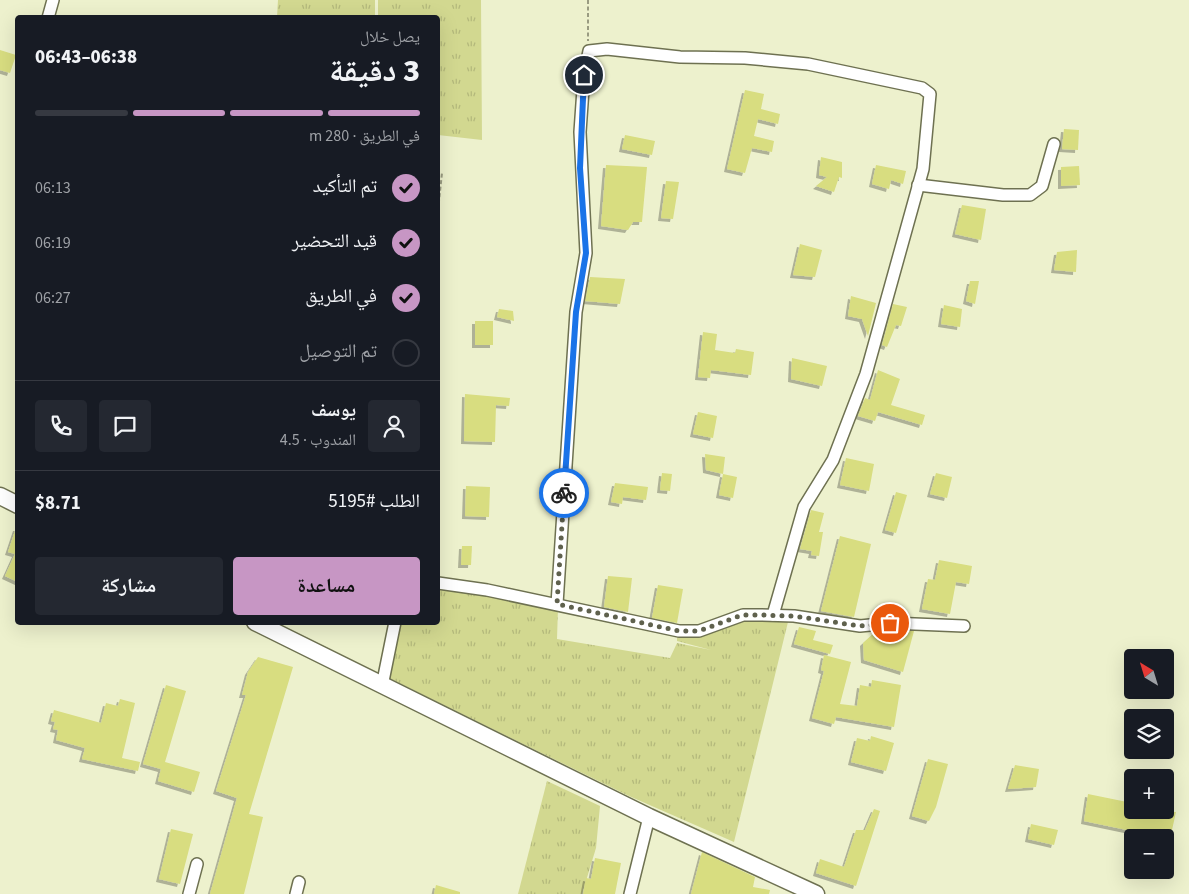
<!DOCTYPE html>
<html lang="ar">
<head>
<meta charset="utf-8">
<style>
	:root { --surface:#171b24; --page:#242831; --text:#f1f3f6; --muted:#9ea1a6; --line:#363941; --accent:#c796c4 }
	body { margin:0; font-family:"Source Sans 3","Noto Naskh Arabic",sans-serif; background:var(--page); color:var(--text); direction:rtl; height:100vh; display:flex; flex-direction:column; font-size:19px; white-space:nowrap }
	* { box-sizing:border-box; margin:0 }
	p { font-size:16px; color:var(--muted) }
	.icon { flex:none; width:28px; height:28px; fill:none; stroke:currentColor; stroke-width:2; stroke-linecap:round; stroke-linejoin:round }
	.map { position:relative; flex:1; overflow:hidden; direction:ltr }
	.details { position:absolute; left:15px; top:15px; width:425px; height:610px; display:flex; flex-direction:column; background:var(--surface); border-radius:5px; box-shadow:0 5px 20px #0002; direction:rtl }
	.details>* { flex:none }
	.needle { width:32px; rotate:322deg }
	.tools { position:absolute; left:1124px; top:649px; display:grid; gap:10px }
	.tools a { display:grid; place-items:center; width:50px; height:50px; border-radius:5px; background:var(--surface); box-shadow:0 5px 20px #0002; font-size:25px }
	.pin { position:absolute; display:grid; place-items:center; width:42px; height:42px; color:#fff; margin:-21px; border:2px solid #fff; border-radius:50%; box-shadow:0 1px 5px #0007 }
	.courier { position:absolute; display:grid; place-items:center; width:50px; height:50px; margin:-25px; border:4px solid #1a73e8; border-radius:50%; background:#fff; color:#222; box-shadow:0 1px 6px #0007 }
	.headline em { font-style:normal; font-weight:800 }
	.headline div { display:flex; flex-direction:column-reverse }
	.headline { display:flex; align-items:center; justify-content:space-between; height:85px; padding:0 20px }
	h1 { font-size:32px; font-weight:800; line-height:38px }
	.bar { display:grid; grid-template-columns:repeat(4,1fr); gap:8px 5px; align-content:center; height:60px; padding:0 20px }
	.bar i { height:6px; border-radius:4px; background:var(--line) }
	.bar .on { background:var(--accent) }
	.bar p { grid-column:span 4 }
	.line { display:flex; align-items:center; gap:12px; padding:0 20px; border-top:1px solid var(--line) }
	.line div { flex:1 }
	.round { display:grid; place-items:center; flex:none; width:52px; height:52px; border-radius:5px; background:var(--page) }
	ol { padding:0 20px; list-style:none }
	li { display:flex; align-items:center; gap:15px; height:55px }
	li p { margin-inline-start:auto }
	li .icon { padding:5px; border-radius:50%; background:var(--accent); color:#111; stroke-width:4 }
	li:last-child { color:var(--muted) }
	li i { width:28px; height:28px; border:2px solid var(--line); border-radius:50% }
	.primary-button { display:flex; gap:10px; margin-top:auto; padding:10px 20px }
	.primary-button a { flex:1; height:58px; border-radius:5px; background:var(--accent); color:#111; font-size:20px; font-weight:800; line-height:58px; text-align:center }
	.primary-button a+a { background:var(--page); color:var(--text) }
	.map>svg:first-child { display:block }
	.grass { fill:url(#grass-tufts) }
	.building { fill:#d8dd80; filter:url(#shadow) }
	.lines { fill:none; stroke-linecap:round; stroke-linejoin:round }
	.street-casing { stroke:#6e7151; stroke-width:14 }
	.secondary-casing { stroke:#6e7151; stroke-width:19 }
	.path { stroke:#999b81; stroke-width:2; stroke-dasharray:4 2.5; stroke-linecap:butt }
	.street { stroke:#fff; stroke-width:11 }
	.secondary { stroke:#fff; stroke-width:16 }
	.done { stroke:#5f614d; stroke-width:5; stroke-dasharray:0 9 }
	.route { stroke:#1a73e8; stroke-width:6 }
</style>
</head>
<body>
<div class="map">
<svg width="1189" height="894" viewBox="0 0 1189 894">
	<defs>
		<pattern id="grass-tufts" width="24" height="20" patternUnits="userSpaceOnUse" patternTransform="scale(1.25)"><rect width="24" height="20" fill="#d2d890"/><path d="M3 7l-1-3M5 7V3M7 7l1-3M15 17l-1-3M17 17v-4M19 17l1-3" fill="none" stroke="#b3b87b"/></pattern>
		<filter id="shadow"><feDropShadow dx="-3" dy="3" stdDeviation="0" flood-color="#0004"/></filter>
	</defs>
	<rect width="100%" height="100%" fill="#edf1cd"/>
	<g class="grass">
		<path d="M 278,0 L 375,0 L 375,17 L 277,17 Z"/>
		<path d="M 378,0 L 481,0 L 482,140 L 438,135 L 438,18 L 378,17 Z"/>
		<path d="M 438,589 L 501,595 L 558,608 L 557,639 L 670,658 L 677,643 L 711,650 L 677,641 L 677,636 L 762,618 L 788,622 L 734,842 L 629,796 L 389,678 L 401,623 L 438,622 Z"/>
		<path d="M 547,781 L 600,806 L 596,848 L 582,894 L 518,894 Z"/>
	</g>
	<g class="building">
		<path d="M 0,50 L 16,55 L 10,73 L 0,70 Z"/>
		<path d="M 745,90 L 764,94 L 761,109 L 780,114 L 778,124 L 758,119 L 754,136 L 774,141 L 772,152 L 752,148 L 745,173 L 727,169 Z"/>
		<path d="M 1064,129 L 1079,130 L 1078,150 L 1062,149 Z"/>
		<path d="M 625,135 L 655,141 L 652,155 L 622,149 Z"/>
		<path d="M 821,157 L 842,162 L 842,178 L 839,177 L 834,192 L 816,186 L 827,177 L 819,175 Z"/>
		<path d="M 606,165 L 647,167 L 642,222 L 633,222 L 628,230 L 601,226 Z"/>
		<path d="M 876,165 L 906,171 L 903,184 L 891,180 L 889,189 L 872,184 Z"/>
		<path d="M 1079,166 L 1080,185 L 1061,186 L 1061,167 Z"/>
		<path d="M 666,181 L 679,182 L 673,219 L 661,218 Z"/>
		<path d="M 962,205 L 986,209 L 981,240 L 955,234 Z"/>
		<path d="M 800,244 L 822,250 L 815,277 L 793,275 Z"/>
		<path d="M 1077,250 L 1076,272 L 1054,270 L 1057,252 Z"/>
		<path d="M 590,277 L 625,279 L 620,304 L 585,301 Z"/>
		<path d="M 970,281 L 979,281 L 975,304 L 966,301 Z"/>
		<path d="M 851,296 L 876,303 L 868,336 L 862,319 L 848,316 Z"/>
		<path d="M 893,304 L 907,307 L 901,326 L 896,325 L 887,347 L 882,345 Z"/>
		<path d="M 944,305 L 962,309 L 960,327 L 941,324 Z"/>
		<path d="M 499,309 L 513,311 L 514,321 L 497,317 Z"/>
		<rect x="475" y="321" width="18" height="24"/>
		<path d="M 703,332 L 717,334 L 715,350 L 735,353 L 736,349 L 754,352 L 751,375 L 711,370 L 710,378 L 698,377 Z"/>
		<path d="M 792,358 L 827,366 L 822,386 L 791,379 Z"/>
		<path d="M 878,370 L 900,379 L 891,405 L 925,415 L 922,425 L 878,412 L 875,421 L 858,416 L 865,398 L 870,400 Z"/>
		<path d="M 465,394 L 510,398 L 509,406 L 496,405 L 495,442 L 464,441 Z"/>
		<path d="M 698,412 L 717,416 L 713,438 L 693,434 Z"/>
		<path d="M 705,454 L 725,457 L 723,474 L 706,470 Z"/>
		<path d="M 846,458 L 874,464 L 869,491 L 840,485 Z"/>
		<path d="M 662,473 L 672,474 L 670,491 L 660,490 Z"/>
		<path d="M 936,473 L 952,477 L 947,498 L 930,494 Z"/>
		<path d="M 723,474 L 737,477 L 733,498 L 719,495 Z"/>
		<path d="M 615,483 L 648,487 L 646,500 L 623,497 L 622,504 L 611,502 Z"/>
		<path d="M 466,486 L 490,487 L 489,517 L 465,516 Z"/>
		<path d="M 896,492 L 907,495 L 896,533 L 885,530 Z"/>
		<path d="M 811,510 L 824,513 L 819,532 L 823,532 L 819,556 L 811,555 L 812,551 L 800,549 Z"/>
		<path d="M 16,528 L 18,528 L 18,582 L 5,576 L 15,554 L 8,552 Z"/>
		<path d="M 840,536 L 871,544 L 854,617 L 821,611 Z"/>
		<path d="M 462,546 L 472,546 L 471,565 L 461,565 Z"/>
		<path d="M 939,560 L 972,566 L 969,584 L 956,582 L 950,614 L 922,609 L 928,579 L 935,580 Z"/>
		<path d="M 608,576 L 632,578 L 628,612 L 604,607 Z"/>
		<path d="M 658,585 L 683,589 L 677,623 L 652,618 Z"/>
		<path d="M 799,627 L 816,631 L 813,640 L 833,645 L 830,654 L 794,644 Z"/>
		<path d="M 885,631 L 914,631 L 903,672 L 864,660 L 863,643 L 875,632 Z"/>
		<path d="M 824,655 L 851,662 L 840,704 L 857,706 L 860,685 L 871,687 L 872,680 L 901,685 L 894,727 L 836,717 L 834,724 L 812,718 L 824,671 L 821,670 Z"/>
		<path d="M 258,657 L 293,667 L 249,814 L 263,817 L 244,894 L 210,894 L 237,798 L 216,791 L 246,695 L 242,695 L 248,672 Z"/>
		<path d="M 166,685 L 186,691 L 165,762 L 200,772 L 194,792 L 158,781 L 161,769 L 143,764 Z"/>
		<path d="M 120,699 L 135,703 L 122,758 L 140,762 L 138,771 L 82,759 L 85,748 L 56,740 L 58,730 L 53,729 L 55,722 L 51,721 L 54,710 L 101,723 L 106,703 L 118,706 Z"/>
		<path d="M 871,736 L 894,743 L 886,771 L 851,762 L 857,738 L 870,741 Z"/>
		<path d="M 928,759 L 948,764 L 936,807 L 929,821 L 912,816 Z"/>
		<path d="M 1015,765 L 1039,769 L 1036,787 L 1008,789 Z"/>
		<path d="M 1088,794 L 1132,803 L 1132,810 L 1176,812 L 1170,839 L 1084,821 Z"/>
		<path d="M 874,809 L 880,811 L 856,886 L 816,873 L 820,859 L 844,867 L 856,830 L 865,830 Z"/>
		<path d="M 1031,824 L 1058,830 L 1054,845 L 1028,839 Z"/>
		<path d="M 171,829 L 193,834 L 180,884 L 159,879 Z"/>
		<path d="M 702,852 L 755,877 L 753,887 L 770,890 L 769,894 L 691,894 Z"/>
		<path d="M 595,858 L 621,863 L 615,894 L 583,894 L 586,878 L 591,879 Z"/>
		<path d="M 436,885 L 460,892 L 460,894 L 434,894 Z"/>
	</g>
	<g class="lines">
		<defs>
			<g id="street">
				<path d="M 48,18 L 53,0"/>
				<path d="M 918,185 L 1003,195 L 1030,195 L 1042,186 L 1054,144"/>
				<path d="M 438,583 L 487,590 L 679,631 L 699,631 L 743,615 L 760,615 L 794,616 L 860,626 L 890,623 L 964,626"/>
				<path d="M 557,604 L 576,312 L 586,253 L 580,132 L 584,75 L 589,51 L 607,49 L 680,57 L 745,58 L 808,64 L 922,88 L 930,94 L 923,169 L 866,374 L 833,460 L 804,507 L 773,615"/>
				<path d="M 382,686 L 395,622"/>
				<path d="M 189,894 L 197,864"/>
				<path d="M 296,894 L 299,882"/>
				<path d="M 630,894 L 649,817"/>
			</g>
			<g id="secondary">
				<path d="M 0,496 L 18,505"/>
				<path d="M 255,622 L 649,817 L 816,894"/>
			</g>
		</defs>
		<use href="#street" class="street-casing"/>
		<use href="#secondary" class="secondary-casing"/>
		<g class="path">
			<path d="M 588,0 L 588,41"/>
			<path d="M 438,210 L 442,173"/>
		</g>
		<use href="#street" class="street"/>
		<use href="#secondary" class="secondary"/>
	</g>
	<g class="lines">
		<path class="done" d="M 564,493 L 557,604 L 679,631 L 699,631 L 742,615 L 760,615 L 794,616 L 860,626 L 890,623"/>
		<path class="route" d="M 564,493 L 576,312 L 586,253 L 580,168 L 584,75"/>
	</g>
</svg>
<div class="tools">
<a><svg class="needle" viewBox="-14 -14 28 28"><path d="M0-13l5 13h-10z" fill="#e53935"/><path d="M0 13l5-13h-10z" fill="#9ea1a6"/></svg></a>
<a><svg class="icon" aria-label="layers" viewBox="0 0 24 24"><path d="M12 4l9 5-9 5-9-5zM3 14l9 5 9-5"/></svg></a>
<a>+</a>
<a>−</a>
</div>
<div class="pin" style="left:890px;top:623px;background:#ea580c"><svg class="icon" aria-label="bag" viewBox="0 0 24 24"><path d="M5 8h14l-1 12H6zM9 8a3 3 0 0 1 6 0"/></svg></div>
<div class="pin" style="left:584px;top:75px;background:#1f2937"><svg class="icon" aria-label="home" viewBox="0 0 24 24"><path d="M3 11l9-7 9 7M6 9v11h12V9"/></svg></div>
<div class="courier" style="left:564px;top:493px"><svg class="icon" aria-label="bike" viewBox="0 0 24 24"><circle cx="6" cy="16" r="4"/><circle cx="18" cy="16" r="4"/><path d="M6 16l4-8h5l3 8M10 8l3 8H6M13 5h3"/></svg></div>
<section class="details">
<div class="headline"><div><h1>3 دقيقة</h1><p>يصل خلال</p></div><em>06:38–06:43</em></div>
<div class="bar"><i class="on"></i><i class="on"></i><i class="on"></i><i></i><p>في الطريق · 280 m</p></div>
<ol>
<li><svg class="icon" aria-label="check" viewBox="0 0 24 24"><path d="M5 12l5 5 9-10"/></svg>تم التأكيد<p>06:13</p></li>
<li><svg class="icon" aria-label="check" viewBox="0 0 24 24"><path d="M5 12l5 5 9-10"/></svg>قيد التحضير<p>06:19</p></li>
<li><svg class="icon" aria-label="check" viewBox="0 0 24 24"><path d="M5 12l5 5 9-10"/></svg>في الطريق<p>06:27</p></li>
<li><i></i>تم التوصيل</li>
</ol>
<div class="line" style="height:90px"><a class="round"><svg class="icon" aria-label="person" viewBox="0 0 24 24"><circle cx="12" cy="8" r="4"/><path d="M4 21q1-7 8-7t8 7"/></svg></a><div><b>يوسف</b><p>المندوب · 4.5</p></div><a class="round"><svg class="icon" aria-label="chat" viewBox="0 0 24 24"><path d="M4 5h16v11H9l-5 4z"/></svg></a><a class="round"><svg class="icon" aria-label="phone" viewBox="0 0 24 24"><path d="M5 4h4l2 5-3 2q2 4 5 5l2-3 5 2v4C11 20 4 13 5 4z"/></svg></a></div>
<div class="line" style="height:65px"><div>الطلب #5195</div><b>$8.71</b></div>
<div class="primary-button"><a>مساعدة</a><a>مشاركة</a></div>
</section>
</div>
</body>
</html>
